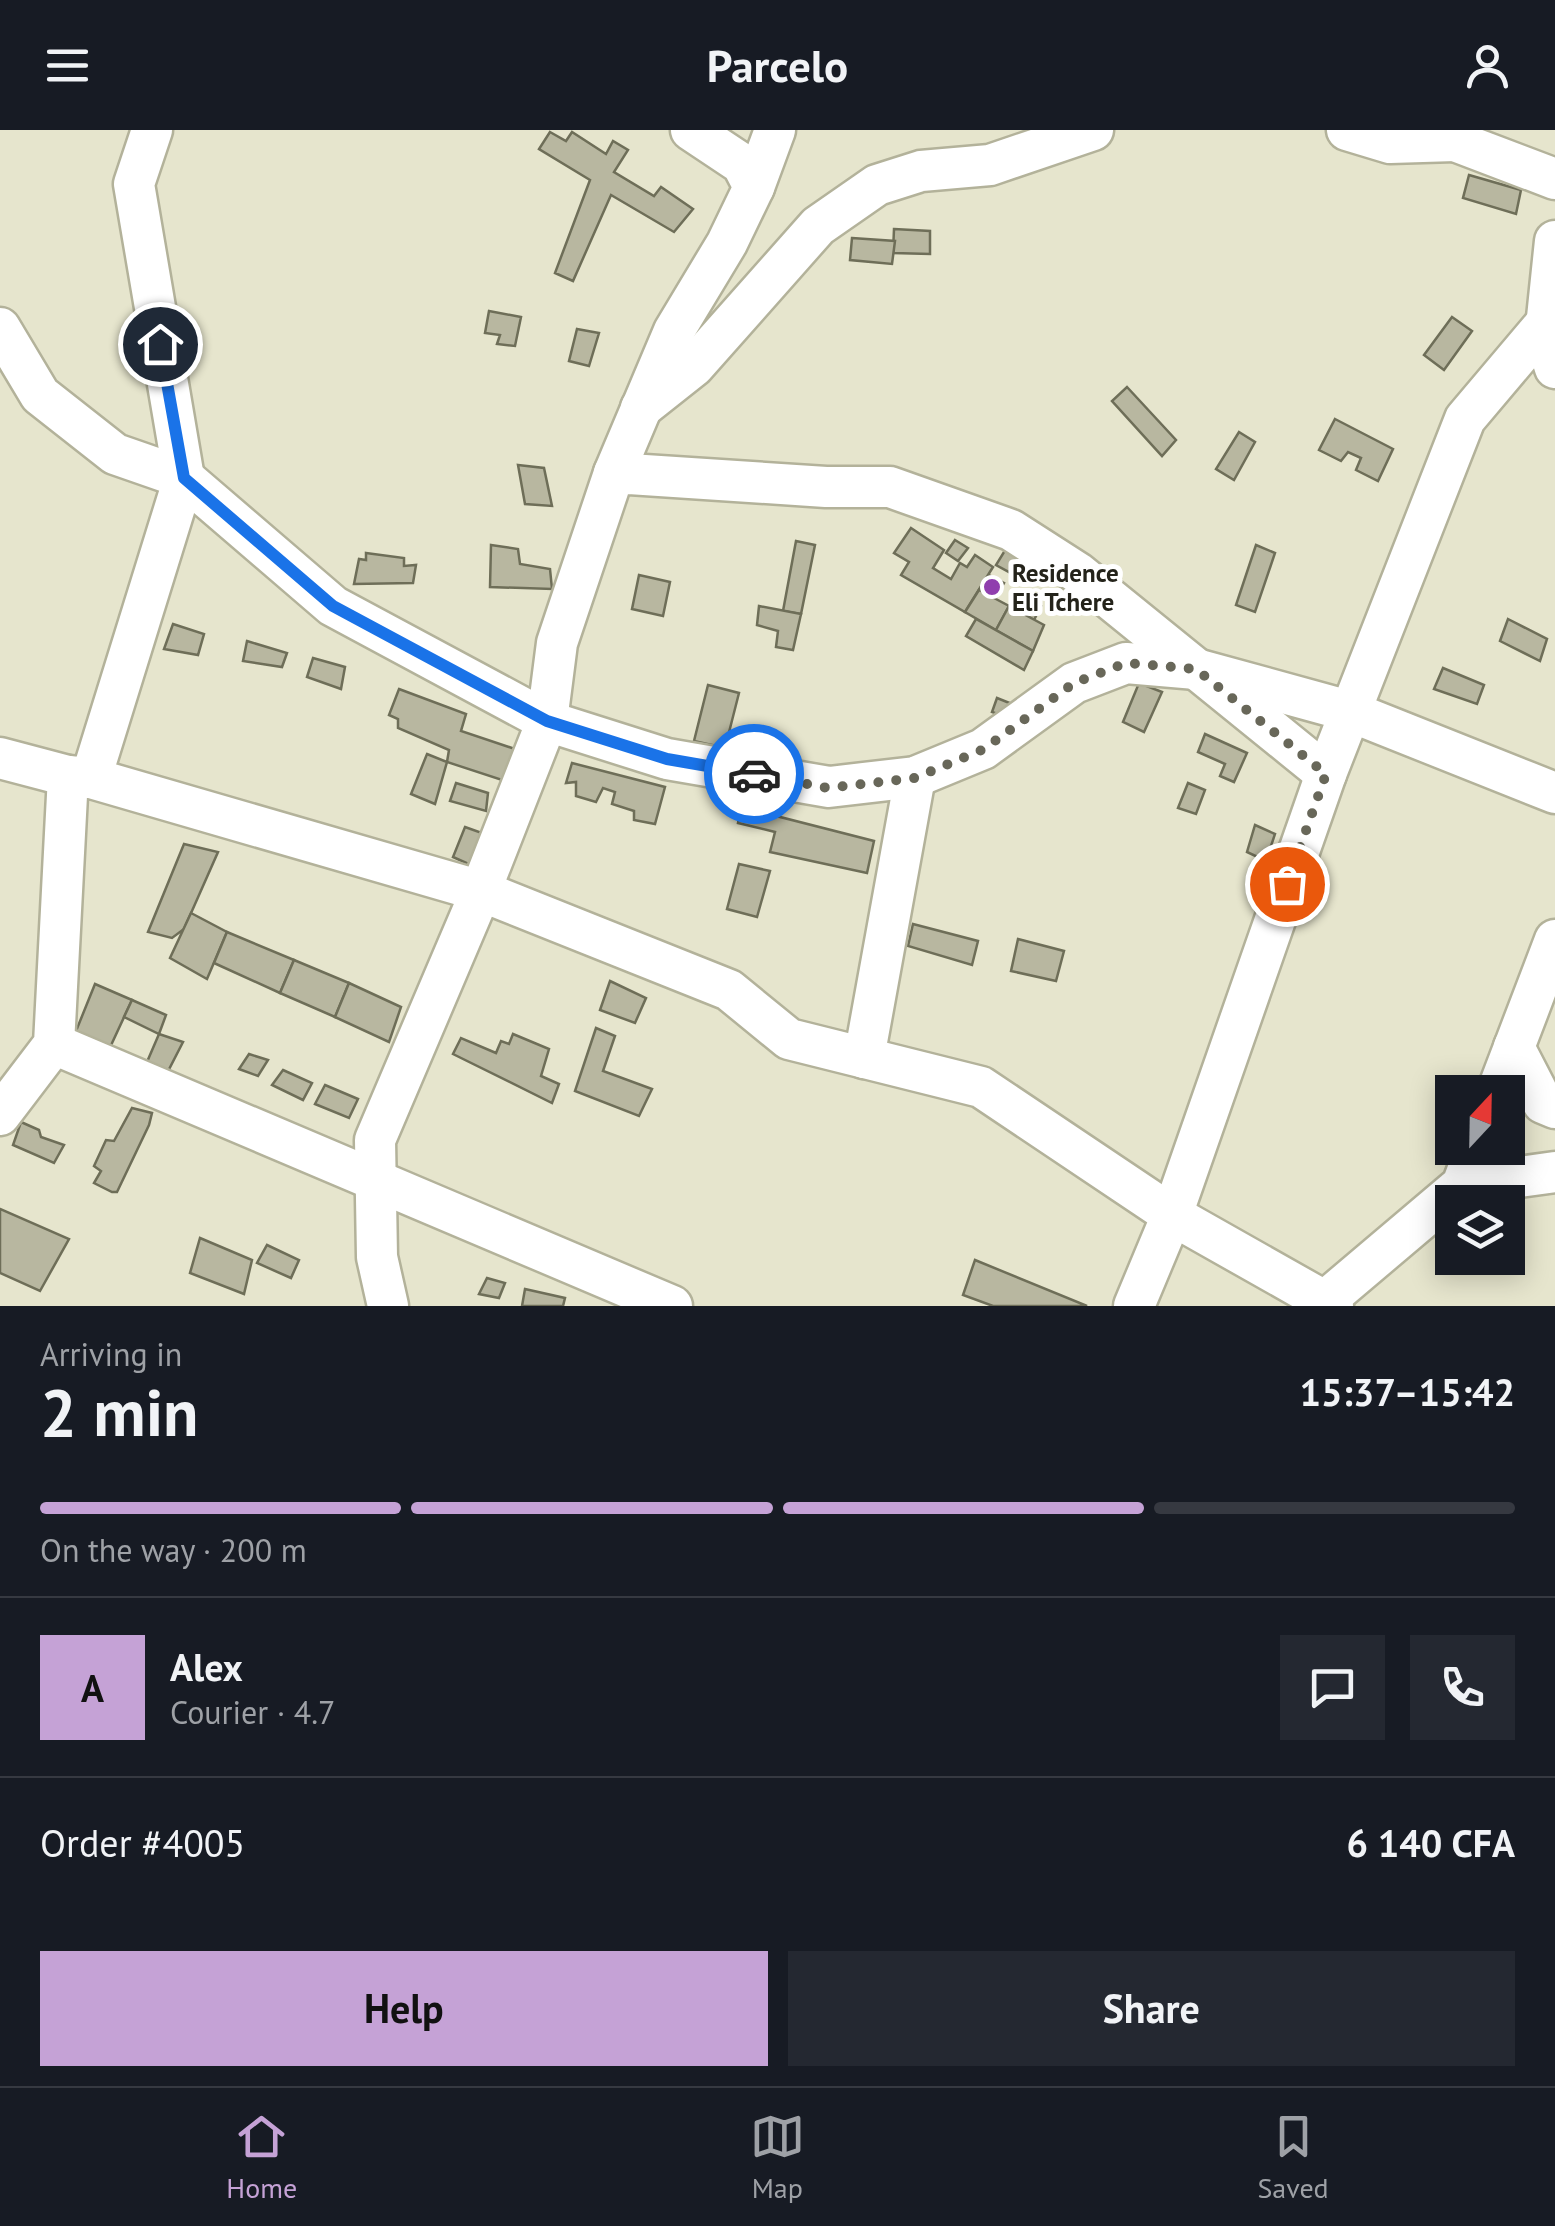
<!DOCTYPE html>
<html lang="en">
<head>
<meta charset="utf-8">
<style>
	:root { --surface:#171b24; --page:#242831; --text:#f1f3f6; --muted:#9ea1a6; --line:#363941; --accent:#c5a2d6 }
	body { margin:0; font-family:"PT Sans",sans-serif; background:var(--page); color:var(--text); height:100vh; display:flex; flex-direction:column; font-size:38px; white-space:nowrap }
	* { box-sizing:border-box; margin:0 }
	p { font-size:32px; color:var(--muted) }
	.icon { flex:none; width:55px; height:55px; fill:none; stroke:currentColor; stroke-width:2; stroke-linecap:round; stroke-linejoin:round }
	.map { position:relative; height:1176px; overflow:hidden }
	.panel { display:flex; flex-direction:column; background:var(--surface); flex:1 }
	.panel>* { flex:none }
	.needle { width:65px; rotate:22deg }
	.tools { position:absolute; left:1435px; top:945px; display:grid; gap:20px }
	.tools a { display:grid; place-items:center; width:90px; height:90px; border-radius:0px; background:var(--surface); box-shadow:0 5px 25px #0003; font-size:50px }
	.pin { position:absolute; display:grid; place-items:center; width:85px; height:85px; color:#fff; margin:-42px; border:5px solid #fff; border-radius:50%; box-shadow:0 2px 10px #0007 }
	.courier { position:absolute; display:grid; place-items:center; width:100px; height:100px; margin:-50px; border:8px solid #1a73e8; border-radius:50%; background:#fff; color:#222; box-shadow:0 2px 12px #0007 }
	.headline em { font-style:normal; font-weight:700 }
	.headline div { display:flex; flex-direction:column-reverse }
	.headline { display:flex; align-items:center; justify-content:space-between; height:170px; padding:0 40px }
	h1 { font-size:65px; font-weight:700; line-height:75px }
	.bar { display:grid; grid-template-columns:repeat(4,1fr); gap:15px 10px; align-content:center; height:120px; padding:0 40px }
	.bar i { height:12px; border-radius:8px; background:var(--line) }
	.bar .selected { background:var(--accent) }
	.bar p { grid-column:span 4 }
	.line { display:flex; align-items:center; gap:25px; padding:0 40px; border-top:2px solid var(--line) }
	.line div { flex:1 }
	.round { display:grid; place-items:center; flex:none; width:105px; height:105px; border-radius:0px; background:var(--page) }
	.primary-button { display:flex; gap:20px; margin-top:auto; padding:20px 40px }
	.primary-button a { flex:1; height:115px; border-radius:0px; background:var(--accent); color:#111; font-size:40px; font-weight:700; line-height:115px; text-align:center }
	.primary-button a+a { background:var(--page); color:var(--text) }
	header { display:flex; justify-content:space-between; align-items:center; height:130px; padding:0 40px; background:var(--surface); font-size:45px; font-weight:700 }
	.tabs { display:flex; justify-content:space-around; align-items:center; height:140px; border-top:2px solid var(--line); background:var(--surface); font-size:28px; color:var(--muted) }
	.tabs a { display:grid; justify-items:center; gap:5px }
	.tabs .selected { color:var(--accent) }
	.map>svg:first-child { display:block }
	.building { fill:#b8b7a0; stroke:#6e6e58; stroke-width:2.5 }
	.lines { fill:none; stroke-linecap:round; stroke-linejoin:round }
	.minor-casing { stroke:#b3b29a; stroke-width:45 }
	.minor { stroke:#fff; stroke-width:40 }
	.done { stroke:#686759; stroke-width:10; stroke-dasharray:0 18 }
	.route { stroke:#1a73e8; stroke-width:12 }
	.poi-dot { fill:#903eae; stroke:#fff; stroke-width:4 }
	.labels { text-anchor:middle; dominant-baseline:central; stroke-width:10; stroke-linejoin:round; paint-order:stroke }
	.poi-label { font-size:25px; font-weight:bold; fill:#24231a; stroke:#fff; text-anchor:start }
</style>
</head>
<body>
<header><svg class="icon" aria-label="menu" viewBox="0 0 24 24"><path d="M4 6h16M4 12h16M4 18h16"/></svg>Parcelo<svg class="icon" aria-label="person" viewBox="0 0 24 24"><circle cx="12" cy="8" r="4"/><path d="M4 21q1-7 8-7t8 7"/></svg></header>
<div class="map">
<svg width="1555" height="1176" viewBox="0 0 1555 1176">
	<rect width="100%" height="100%" fill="#e6e5cd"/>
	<g class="building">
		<path d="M 550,2 L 566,11 L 572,2 L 606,24 L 613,11 L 628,20 L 614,42 L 654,66 L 661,57 L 693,79 L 674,102 L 611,65 L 573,151 L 555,143 L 590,50 L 539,19 Z"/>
		<path d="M 1469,45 L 1521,60 L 1516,84 L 1463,68 Z"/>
		<path d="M 894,99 L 930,101 L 930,124 L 893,123 Z"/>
		<path d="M 852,108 L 895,111 L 892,134 L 850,130 Z"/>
		<path d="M 489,181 L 521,187 L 515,216 L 497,214 L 500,205 L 485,203 Z"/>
		<path d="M 1452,187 L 1472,201 L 1444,240 L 1424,225 Z"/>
		<path d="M 577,199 L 599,203 L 589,236 L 569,231 Z"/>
		<path d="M 1127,257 L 1176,310 L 1162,326 L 1112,271 Z"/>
		<path d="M 1335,289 L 1393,319 L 1378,351 L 1356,340 L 1361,328 L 1348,322 L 1341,331 L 1319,320 Z"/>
		<path d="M 1239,302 L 1255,312 L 1234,350 L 1216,339 Z"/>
		<path d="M 518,335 L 544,338 L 552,376 L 525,374 Z"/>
		<path d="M 911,398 L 944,420 L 933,438 L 951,449 L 960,433 L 967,437 L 975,425 L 993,437 L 965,482 L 901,445 L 909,432 L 894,423 Z"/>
		<path d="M 1012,409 L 1051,438 L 1043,452 L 1022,440 L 1018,447 L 996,435 Z"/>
		<path d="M 955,410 L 968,418 L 958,431 L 946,423 Z"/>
		<path d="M 796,411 L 815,415 L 801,484 L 783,481 Z"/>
		<path d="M 491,415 L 518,419 L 520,434 L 550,439 L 552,459 L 490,457 Z"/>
		<path d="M 1256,415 L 1275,423 L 1255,482 L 1236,475 Z"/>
		<path d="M 366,423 L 404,428 L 404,436 L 416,435 L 413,453 L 354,454 L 359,429 L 366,430 Z"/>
		<path d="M 639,445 L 670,452 L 663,486 L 632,479 Z"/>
		<path d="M 989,445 L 1004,453 L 995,469 L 979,460 Z"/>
		<path d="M 979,460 L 1009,476 L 996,500 L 965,482 Z"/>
		<path d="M 1022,466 L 1041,476 L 1034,490 L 1015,480 Z"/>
		<path d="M 759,476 L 801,484 L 793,520 L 776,517 L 778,501 L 757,495 Z"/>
		<path d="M 1009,476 L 1044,495 L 1033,521 L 996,500 Z"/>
		<path d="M 976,489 L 1033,521 L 1024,540 L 966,506 Z"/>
		<path d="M 1508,489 L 1547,509 L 1540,531 L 1500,511 Z"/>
		<path d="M 173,494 L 204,504 L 198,525 L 164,519 Z"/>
		<path d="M 247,511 L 287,523 L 282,537 L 243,531 Z"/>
		<path d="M 313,528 L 345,537 L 341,559 L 307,547 Z"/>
		<path d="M 1443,538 L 1484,555 L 1477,574 L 1434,559 Z"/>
		<path d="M 1139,553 L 1162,562 L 1144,602 L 1123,592 Z"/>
		<path d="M 708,555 L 739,563 L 725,618 L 694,611 Z"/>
		<path d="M 399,559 L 466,584 L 461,601 L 515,619 L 502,650 L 447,632 L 449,620 L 398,598 L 398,589 L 389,585 Z"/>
		<path d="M 997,568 L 1012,574 L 1006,587 L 992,582 Z"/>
		<path d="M 1205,604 L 1247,623 L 1234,652 L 1220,646 L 1225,634 L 1198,622 Z"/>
		<path d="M 427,624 L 447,632 L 435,674 L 411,664 Z"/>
		<path d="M 572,633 L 665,657 L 655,694 L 634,690 L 634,681 L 612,674 L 615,662 L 603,658 L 596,672 L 576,666 L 576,652 L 566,653 Z"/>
		<path d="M 456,653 L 488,663 L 486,681 L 450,671 Z"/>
		<path d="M 1188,653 L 1205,660 L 1196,684 L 1178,678 Z"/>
		<path d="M 741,677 L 874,711 L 867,743 L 770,722 L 775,702 L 738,693 Z"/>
		<path d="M 1255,695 L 1275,704 L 1266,731 L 1247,722 Z"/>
		<path d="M 465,697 L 482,703 L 473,736 L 453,727 Z"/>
		<path d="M 184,714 L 218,722 L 184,799 L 172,808 L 148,802 Z"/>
		<path d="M 739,734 L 770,741 L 757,787 L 727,779 Z"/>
		<path d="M 191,783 L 227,802 L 207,849 L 170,828 Z"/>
		<path d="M 913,794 L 978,811 L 972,835 L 908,816 Z"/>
		<path d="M 227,802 L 294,830 L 280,863 L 214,833 Z"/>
		<path d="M 1018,809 L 1064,821 L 1056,851 L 1011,841 Z"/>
		<path d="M 294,830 L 349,853 L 335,887 L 280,863 Z"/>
		<path d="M 610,851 L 646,868 L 635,893 L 600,880 Z"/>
		<path d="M 349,853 L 401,877 L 389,912 L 335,887 Z"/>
		<path d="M 95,854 L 132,870 L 106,926 L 72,911 Z"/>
		<path d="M 132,870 L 166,885 L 159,904 L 124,887 Z"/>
		<path d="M 596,898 L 615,906 L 603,941 L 652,959 L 639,986 L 575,961 Z"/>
		<path d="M 159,904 L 183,912 L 164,949 L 144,939 Z"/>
		<path d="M 513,904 L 549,919 L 541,946 L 559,954 L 552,973 L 453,924 L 461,908 L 496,923 L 501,911 L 509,914 Z"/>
		<path d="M 249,924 L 268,930 L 258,946 L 239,939 Z"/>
		<path d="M 283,940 L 312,953 L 303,970 L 272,955 Z"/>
		<path d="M 325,955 L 358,969 L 349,988 L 315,974 Z"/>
		<path d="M 132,978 L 152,983 L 149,995 L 117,1062 L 112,1062 L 94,1053 L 101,1041 L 94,1036 L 106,1010 L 114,1011 Z"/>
		<path d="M 21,992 L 39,1000 L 41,1007 L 64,1015 L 54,1033 L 13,1015 Z"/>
		<path d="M 0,1079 L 69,1109 L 40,1161 L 0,1143 Z"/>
		<path d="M 200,1108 L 252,1130 L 244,1164 L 190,1143 Z"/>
		<path d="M 267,1115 L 299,1130 L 291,1148 L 257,1133 Z"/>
		<path d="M 975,1130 L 1087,1176 L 993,1176 L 963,1165 Z"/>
		<path d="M 487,1148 L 505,1153 L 499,1168 L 479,1164 Z"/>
		<path d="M 525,1159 L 565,1168 L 563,1176 L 522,1176 Z"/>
	</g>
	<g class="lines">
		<defs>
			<g id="minor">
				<path d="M 1347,0 L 1390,13 L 1455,11"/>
				<path d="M 1457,0 L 1455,11 L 1555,49"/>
				<path d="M 754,57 L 775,0"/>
				<path d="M 1555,111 L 1545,207 L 1555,238"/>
				<path d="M 0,198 L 40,265 L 115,324 L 184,348 L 333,476 L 547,591 L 667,629 L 829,657 L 915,647 L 983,619 L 1074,553 L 1126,533 L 1196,539 L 1349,581 L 1555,663"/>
				<path d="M 641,278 L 694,236 L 818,96 L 877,55 L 921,41 L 990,35 L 1093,0"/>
				<path d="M 614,343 L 674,201 L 727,113 L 754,57 L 742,34 L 691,0"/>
				<path d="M 0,628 L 68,646"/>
				<path d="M 91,648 L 184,348 L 134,54 L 152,0"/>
				<path d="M 54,914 L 672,1176"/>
				<path d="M 1514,917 L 1543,973 L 1555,978"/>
				<path d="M 864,928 L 915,647"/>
				<path d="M 1497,962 L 1555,810"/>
				<path d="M 0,985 L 54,914 L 68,646 L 91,648 L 481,761 L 729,860 L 789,909 L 981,957 L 1172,1085 L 1333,1176"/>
				<path d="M 1462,1055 L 1555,1042"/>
				<path d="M 1325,1171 L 1462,1055 L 1476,1018"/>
				<path d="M 388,1176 L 377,1127 L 375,1010 L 473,780 L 547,591 L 557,513 L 614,343 L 826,357 L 890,357 L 1011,400 L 1078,443 L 1326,644"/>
				<path d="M 1134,1176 L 1172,1085 L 1326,644 L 1465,289 L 1547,192"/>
			</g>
		</defs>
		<use href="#minor" class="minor-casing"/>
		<use href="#minor" class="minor"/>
	</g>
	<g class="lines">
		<path class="done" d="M 754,644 L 828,658 L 915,648 L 984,619 L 1074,553 L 1126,533 L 1196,539 L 1326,644 L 1287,754"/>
		<path class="route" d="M 160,214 L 184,348 L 333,476 L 547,591 L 667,629 L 754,644"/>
	</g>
	<circle class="poi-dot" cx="992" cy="457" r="10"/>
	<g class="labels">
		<g class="poi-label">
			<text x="1012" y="443">Residence<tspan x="1012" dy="29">Eli Tchere</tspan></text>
		</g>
	</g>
</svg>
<div class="tools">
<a><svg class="needle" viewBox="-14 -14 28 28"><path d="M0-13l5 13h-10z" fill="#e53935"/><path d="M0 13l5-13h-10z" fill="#9ea1a6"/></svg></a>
<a><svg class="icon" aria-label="layers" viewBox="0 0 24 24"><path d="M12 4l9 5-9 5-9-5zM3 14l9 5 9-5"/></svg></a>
</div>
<div class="pin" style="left:1287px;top:754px;background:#ea580c"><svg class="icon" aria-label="bag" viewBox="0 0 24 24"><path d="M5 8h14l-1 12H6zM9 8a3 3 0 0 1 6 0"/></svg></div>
<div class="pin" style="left:160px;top:214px;background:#1f2937"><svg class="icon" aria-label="home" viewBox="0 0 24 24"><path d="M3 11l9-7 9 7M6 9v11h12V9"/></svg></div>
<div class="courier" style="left:754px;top:644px"><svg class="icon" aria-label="car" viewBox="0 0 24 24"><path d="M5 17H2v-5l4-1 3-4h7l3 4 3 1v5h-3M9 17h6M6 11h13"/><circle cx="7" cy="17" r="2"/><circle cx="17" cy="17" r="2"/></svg></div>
</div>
<section class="panel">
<div class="headline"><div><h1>2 min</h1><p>Arriving in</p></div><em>15:37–15:42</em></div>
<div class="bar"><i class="selected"></i><i class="selected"></i><i class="selected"></i><i></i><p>On the way · 200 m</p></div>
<div class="line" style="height:180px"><b class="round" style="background:var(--accent);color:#111">A</b><div><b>Alex</b><p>Courier · 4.7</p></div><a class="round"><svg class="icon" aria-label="chat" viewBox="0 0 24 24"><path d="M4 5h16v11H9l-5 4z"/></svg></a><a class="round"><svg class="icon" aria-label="phone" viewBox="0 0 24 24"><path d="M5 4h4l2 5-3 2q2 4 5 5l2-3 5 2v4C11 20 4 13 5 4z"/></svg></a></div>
<div class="line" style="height:130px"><div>Order #4005</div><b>6 140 CFA</b></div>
<div class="primary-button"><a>Help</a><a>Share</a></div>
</section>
<nav class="tabs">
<a class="selected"><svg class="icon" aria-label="home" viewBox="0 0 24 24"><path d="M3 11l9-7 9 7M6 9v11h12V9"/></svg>Home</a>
<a><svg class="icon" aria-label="map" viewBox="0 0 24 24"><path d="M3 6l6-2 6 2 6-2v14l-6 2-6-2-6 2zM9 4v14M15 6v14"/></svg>Map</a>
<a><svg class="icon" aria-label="saved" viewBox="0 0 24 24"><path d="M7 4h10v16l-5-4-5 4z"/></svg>Saved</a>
</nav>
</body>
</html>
